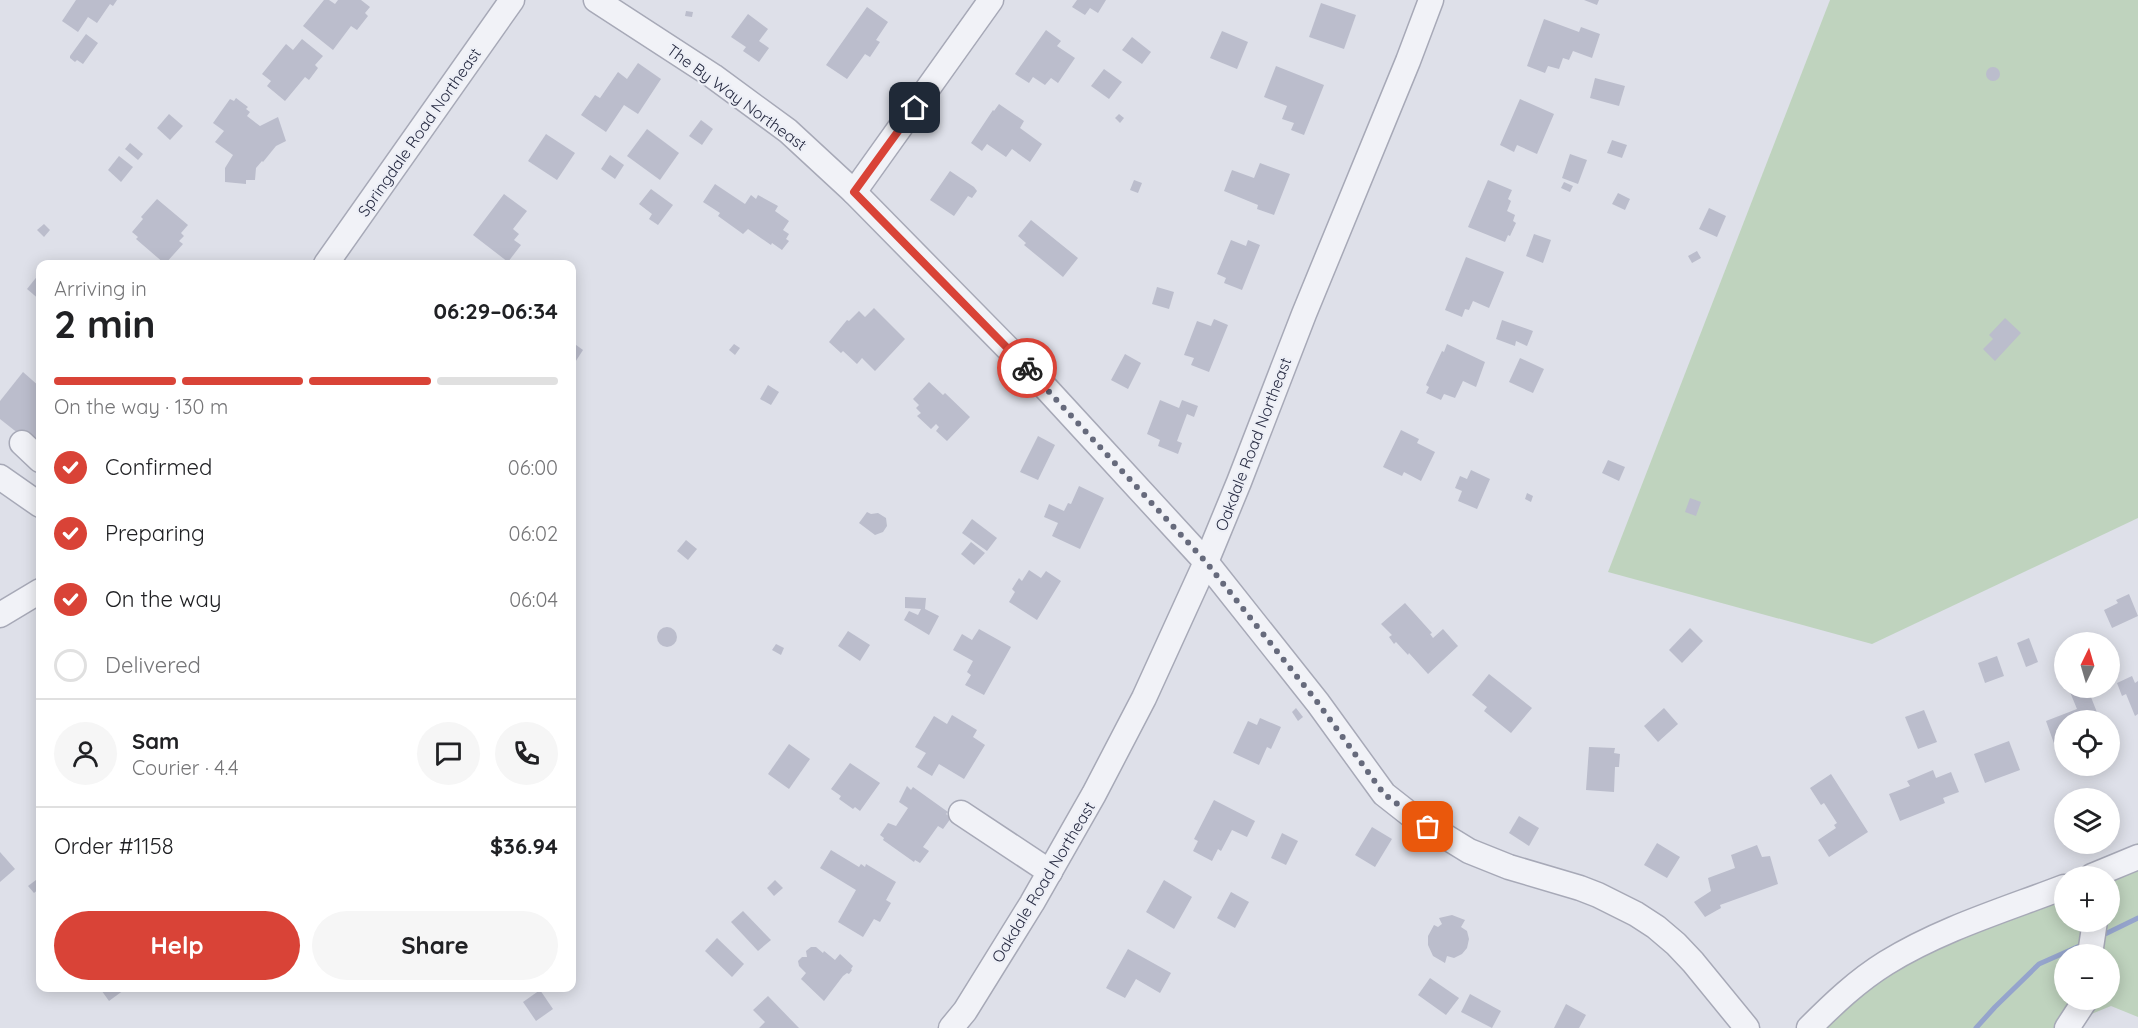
<!DOCTYPE html>
<html lang="en">
<head>
<meta charset="utf-8">
<style>
	:root { --surface:#fff; --page:#f6f6f6; --text:#202124; --muted:#757577; --line:#e0e0e0; --accent:#d94337 }
	body { margin:0; font-family:Quicksand,sans-serif; background:var(--page); color:var(--text); height:100vh; display:flex; flex-direction:column; font-size:22px; white-space:nowrap }
	* { box-sizing:border-box; margin:0 }
	p { font-size:20px; color:var(--muted) }
	.icon { flex:none; width:33px; height:33px; fill:none; stroke:currentColor; stroke-width:2; stroke-linecap:round; stroke-linejoin:round }
	.map { position:relative; flex:1; overflow:hidden }
	.sheet { position:absolute; left:36px; top:260px; width:540px; height:732px; display:flex; flex-direction:column; background:var(--surface); border-radius:12px; box-shadow:0 3px 15px #0003 }
	.sheet>* { flex:none }
	.needle { width:39px; rotate:5deg }
	.fabs { position:absolute; left:2054px; top:632px; display:grid; gap:12px }
	.fabs a { display:grid; place-items:center; width:66px; height:66px; border-radius:50%; background:var(--surface); box-shadow:0 3px 15px #0003; font-size:30px }
	.pin { position:absolute; display:grid; place-items:center; width:51px; height:51px; color:#fff; margin:-26px; border-radius:12px; box-shadow:0 3px 9px #0006 }
	.courier { position:absolute; display:grid; place-items:center; width:60px; height:60px; margin:-30px; border:4px solid #d94337; border-radius:50%; background:#fff; color:#222; box-shadow:0 2px 8px #0007 }
	.overview em { font-style:normal; font-weight:700 }
	.overview div { display:flex; flex-direction:column-reverse }
	.overview { display:flex; align-items:center; justify-content:space-between; height:102px; padding:0 18px }
	h1 { font-size:39px; font-weight:700; line-height:45px }
	.bar { display:grid; grid-template-columns:repeat(4,1fr); gap:9px 6px; align-content:center; height:72px; padding:0 18px }
	.bar i { height:8px; border-radius:4px; background:var(--line) }
	.bar .current { background:var(--accent) }
	.bar p { grid-column:span 4 }
	.line { display:flex; align-items:center; gap:15px; padding:0 18px; border-top:2px solid var(--line) }
	.line div { flex:1 }
	.round { display:grid; place-items:center; flex:none; width:63px; height:63px; border-radius:32px; background:var(--page) }
	ol { padding:0 18px; list-style:none }
	li { display:flex; align-items:center; gap:18px; height:66px }
	li p { margin-inline-start:auto }
	li .icon { padding:6px; border-radius:50%; background:var(--accent); color:#fff; stroke-width:4 }
	li:last-child { color:var(--muted) }
	li i { width:33px; height:33px; border:3px solid var(--line); border-radius:50% }
	.button { display:flex; gap:12px; margin-top:auto; padding:12px 18px }
	.button a { flex:1; height:69px; border-radius:36px; background:var(--accent); color:#fff; font-size:24px; font-weight:700; line-height:69px; text-align:center }
	.button a+a { background:var(--page); color:var(--text) }
	.map>svg:first-child { display:block }
	.green { fill:#bfd3be; fill-rule:evenodd }
	.lines { fill:none; stroke-linecap:round; stroke-linejoin:round }
	.stream { stroke:#95a4cc; stroke-width:5 }
	.building { fill:#bbbdcc }
	.minor-casing { stroke:#a7a9b7; stroke-width:27 }
	.minor { stroke:#f1f2f7; stroke-width:24 }
	.done { stroke:#666a7c; stroke-width:6; stroke-dasharray:0 10.8 }
	.route { stroke:#d94337; stroke-width:8 }
	.labels { text-anchor:middle; dominant-baseline:central; stroke-width:4.5; stroke-linejoin:round; paint-order:stroke }
	.street-label { font-size:16px; fill:#262a41; stroke:#edeff6 }
</style>
</head>
<body>
<div class="map">
<svg width="2138" height="1028" viewBox="0 0 2138 1028">
	<rect width="100%" height="100%" fill="#dee0e9"/>
	<g class="green">
		<path d="M 1830,0 L 2138,0 L 2138,518 L 1872,644 L 1608,572 Z"/>
		<path d="M 2138,843 L 2138,1017 L 2111,1006 L 2057,1028 L 1818,1028 L 1867,976 L 2064,877 L 2064,921 L 2109,921 L 2109,876 L 2066,876 ZM 2064,954 L 2109,954 L 2109,999 L 2064,999 Z"/>
	</g>
	<g class="lines">
		<g class="stream">
			<path d="M 2101,936 L 2138,918"/>
			<path d="M 1976,1028 L 1995,1007 L 2039,964 L 2084,944"/>
		</g>
	</g>
	<g class="building">
		<path d="M 76,0 L 117,0 L 113,6 L 110,4 L 97,23 L 88,17 L 78,32 L 62,21 Z"/>
		<path d="M 324,0 L 329,0 L 335,4 L 338,0 L 361,0 L 370,7 L 365,13 L 368,16 L 357,30 L 351,26 L 333,50 L 303,26 Z"/>
		<path d="M 1077,0 L 1106,0 L 1098,13 L 1090,8 L 1085,15 L 1072,7 Z"/>
		<path d="M 1584,0 L 1599,0 L 1597,5 Z"/>
		<path d="M 1321,3 L 1356,15 L 1344,49 L 1309,37 Z"/>
		<path d="M 867,7 L 888,22 L 876,40 L 880,42 L 870,57 L 865,54 L 847,79 L 826,65 Z"/>
		<path d="M 686,11 L 693,12 L 692,17 L 685,16 Z"/>
		<path d="M 748,14 L 768,29 L 759,41 L 769,48 L 759,62 L 743,51 L 746,47 L 731,37 Z"/>
		<path d="M 1544,19 L 1579,32 L 1581,27 L 1600,34 L 1592,58 L 1573,51 L 1569,60 L 1563,58 L 1559,69 L 1548,66 L 1545,73 L 1527,66 Z"/>
		<path d="M 1046,30 L 1061,41 L 1057,46 L 1075,58 L 1058,83 L 1051,78 L 1045,85 L 1033,77 L 1029,83 L 1015,74 Z"/>
		<path d="M 1222,31 L 1248,42 L 1237,69 L 1210,58 Z"/>
		<path d="M 86,34 L 98,43 L 83,64 L 77,60 L 75,62 L 70,58 L 70,56 Z"/>
		<path d="M 1132,37 L 1151,52 L 1142,64 L 1122,50 Z"/>
		<path d="M 302,39 L 323,56 L 315,65 L 318,68 L 309,80 L 305,77 L 285,101 L 267,86 L 271,81 L 262,74 L 286,44 L 293,50 Z"/>
		<path d="M 638,63 L 661,79 L 638,114 L 624,105 L 606,132 L 581,115 L 595,95 L 600,98 L 618,72 L 627,79 Z"/>
		<path d="M 1276,66 L 1324,85 L 1304,135 L 1291,130 L 1294,123 L 1282,119 L 1287,106 L 1264,97 Z"/>
		<circle cx="1993" cy="74" r="7"/>
		<path d="M 1104,69 L 1122,82 L 1109,99 L 1091,86 Z"/>
		<path d="M 1595,78 L 1625,86 L 1619,106 L 1590,98 Z"/>
		<path d="M 236,98 L 248,107 L 246,109 L 250,112 L 247,116 L 260,126 L 278,117 L 286,141 L 276,146 L 263,162 L 262,161 L 256,168 L 255,180 L 246,180 L 246,184 L 225,182 L 225,168 L 233,155 L 215,142 L 224,131 L 213,123 L 230,99 L 234,101 Z"/>
		<path d="M 1520,99 L 1554,114 L 1537,154 L 1517,145 L 1514,152 L 1500,145 Z"/>
		<path d="M 999,104 L 1024,121 L 1020,128 L 1042,144 L 1030,162 L 1012,149 L 1006,157 L 987,144 L 982,151 L 971,143 L 993,110 L 994,111 Z"/>
		<path d="M 169,114 L 183,126 L 170,140 L 157,128 Z"/>
		<path d="M 1119,114 L 1124,118 L 1120,123 L 1115,118 Z"/>
		<path d="M 701,120 L 713,129 L 702,145 L 689,136 Z"/>
		<path d="M 647,129 L 679,153 L 660,180 L 627,156 Z"/>
		<path d="M 546,134 L 575,153 L 557,180 L 528,161 Z"/>
		<path d="M 1612,140 L 1627,145 L 1622,158 L 1607,153 Z"/>
		<path d="M 130,143 L 143,154 L 138,160 L 125,149 Z"/>
		<path d="M 1570,154 L 1587,160 L 1578,184 L 1562,178 Z"/>
		<path d="M 610,155 L 624,165 L 615,179 L 601,169 Z"/>
		<path d="M 119,156 L 133,167 L 121,182 L 108,170 Z"/>
		<path d="M 1260,163 L 1290,174 L 1274,215 L 1257,209 L 1258,205 L 1224,191 L 1232,170 L 1254,178 Z"/>
		<path d="M 950,171 L 974,187 L 977,191 L 972,198 L 968,196 L 954,216 L 930,200 Z"/>
		<path d="M 1134,180 L 1142,183 L 1138,193 L 1130,190 Z"/>
		<path d="M 1488,180 L 1512,190 L 1508,199 L 1511,201 L 1507,211 L 1515,215 L 1513,221 L 1516,223 L 1510,236 L 1508,235 L 1505,242 L 1468,227 Z"/>
		<path d="M 1564,182 L 1573,186 L 1570,192 L 1561,188 Z"/>
		<path d="M 715,184 L 745,204 L 751,195 L 756,199 L 758,195 L 778,206 L 775,211 L 789,221 L 783,230 L 789,234 L 786,239 L 789,241 L 782,250 L 772,243 L 771,245 L 748,229 L 743,234 L 718,216 L 720,213 L 703,202 Z"/>
		<path d="M 651,189 L 673,205 L 658,225 L 649,219 L 652,214 L 639,204 Z"/>
		<path d="M 1618,193 L 1630,199 L 1625,210 L 1612,204 Z"/>
		<path d="M 504,194 L 527,211 L 513,229 L 519,234 L 514,240 L 521,245 L 508,262 L 473,235 Z"/>
		<path d="M 157,199 L 188,225 L 181,233 L 184,236 L 179,241 L 183,244 L 165,264 L 136,239 L 138,237 L 132,232 L 143,219 L 141,217 Z"/>
		<path d="M 1709,208 L 1726,216 L 1717,237 L 1699,229 Z"/>
		<path d="M 1031,220 L 1078,258 L 1063,277 L 1024,245 L 1026,243 L 1018,236 Z"/>
		<path d="M 44,224 L 50,230 L 44,237 L 37,230 Z"/>
		<path d="M 1534,234 L 1551,240 L 1543,263 L 1526,256 Z"/>
		<path d="M 1231,240 L 1246,246 L 1248,240 L 1260,245 L 1242,290 L 1224,283 L 1226,278 L 1217,274 Z"/>
		<path d="M 1697,251 L 1701,258 L 1692,263 L 1688,256 Z"/>
		<path d="M 1466,257 L 1504,272 L 1489,308 L 1473,301 L 1469,310 L 1465,309 L 1462,317 L 1445,310 Z"/>
		<path d="M 39,274 L 40,276 L 40,300 L 27,289 Z"/>
		<path d="M 1157,287 L 1174,292 L 1169,309 L 1152,304 Z"/>
		<path d="M 874,308 L 905,339 L 875,371 L 862,358 L 857,364 L 843,351 L 841,353 L 829,342 L 847,320 L 849,321 L 859,311 L 865,317 Z"/>
		<path d="M 2005,318 L 2021,333 L 1995,361 L 1983,349 L 1993,339 L 1989,335 Z"/>
		<path d="M 1214,319 L 1228,325 L 1209,372 L 1191,365 L 1194,358 L 1184,355 L 1197,321 L 1211,326 Z"/>
		<path d="M 1502,320 L 1533,331 L 1527,346 L 1516,341 L 1515,346 L 1496,339 Z"/>
		<path d="M 572,342 L 583,350 L 572,367 Z"/>
		<path d="M 734,344 L 740,348 L 735,355 L 729,350 Z"/>
		<path d="M 1447,344 L 1485,362 L 1476,387 L 1463,381 L 1455,398 L 1444,394 L 1441,400 L 1426,393 L 1429,387 L 1426,385 L 1442,351 L 1444,352 Z"/>
		<path d="M 1125,354 L 1141,363 L 1128,389 L 1111,380 Z"/>
		<path d="M 1520,358 L 1544,369 L 1533,393 L 1509,382 Z"/>
		<path d="M 23,372 L 40,387 L 40,436 L 33,445 L 0,419 L 0,401 Z"/>
		<path d="M 929,382 L 943,395 L 945,393 L 970,417 L 947,441 L 936,431 L 939,427 L 936,424 L 931,429 L 917,416 L 921,413 L 916,408 L 919,405 L 913,399 Z"/>
		<path d="M 768,385 L 779,392 L 771,405 L 760,399 Z"/>
		<path d="M 1160,400 L 1179,408 L 1182,400 L 1198,406 L 1194,417 L 1187,414 L 1177,441 L 1182,443 L 1178,454 L 1158,446 L 1160,440 L 1147,434 Z"/>
		<path d="M 1401,430 L 1419,439 L 1417,443 L 1435,452 L 1421,481 L 1404,472 L 1402,476 L 1383,467 Z"/>
		<path d="M 1038,436 L 1055,445 L 1038,480 L 1020,472 Z"/>
		<path d="M 1608,460 L 1625,467 L 1619,481 L 1602,473 Z"/>
		<path d="M 1471,470 L 1490,479 L 1477,509 L 1458,501 L 1462,491 L 1455,488 L 1460,476 L 1467,479 Z"/>
		<path d="M 1079,486 L 1104,498 L 1080,549 L 1052,536 L 1058,523 L 1044,517 L 1049,504 L 1064,511 L 1068,503 L 1071,504 Z"/>
		<path d="M 1527,493 L 1533,496 L 1531,502 L 1525,499 Z"/>
		<path d="M 1690,498 L 1701,502 L 1696,516 L 1685,512 Z"/>
		<path d="M 867,512 L 871,514 L 878,513 L 886,518 L 887,526 L 883,532 L 875,535 L 859,523 Z"/>
		<path d="M 972,519 L 997,538 L 987,551 L 962,533 Z"/>
		<path d="M 686,540 L 697,549 L 688,560 L 677,551 Z"/>
		<path d="M 971,542 L 985,553 L 974,565 L 961,554 Z"/>
		<path d="M 1029,570 L 1041,578 L 1046,571 L 1061,581 L 1037,620 L 1009,602 L 1015,592 L 1012,589 L 1019,578 L 1022,581 Z"/>
		<path d="M 2129,594 L 2138,616 L 2112,628 L 2104,610 L 2118,603 L 2116,600 Z"/>
		<path d="M 905,597 L 926,598 L 925,609 L 939,616 L 929,635 L 904,620 L 909,611 L 918,615 L 921,609 L 905,608 Z"/>
		<path d="M 1405,603 L 1432,633 L 1430,634 L 1433,638 L 1443,629 L 1458,646 L 1428,674 L 1409,653 L 1408,655 L 1396,642 L 1394,644 L 1389,637 L 1392,635 L 1381,624 Z"/>
		<circle cx="667" cy="637" r="10"/>
		<path d="M 1690,628 L 1703,641 L 1682,663 L 1669,650 Z"/>
		<path d="M 979,629 L 1011,647 L 984,695 L 965,685 L 971,675 L 967,672 L 973,661 L 953,650 L 962,634 L 972,640 Z"/>
		<path d="M 848,631 L 870,645 L 860,661 L 838,646 Z"/>
		<path d="M 2029,638 L 2038,662 L 2026,667 L 2017,643 Z"/>
		<path d="M 776,644 L 784,648 L 781,655 L 772,650 Z"/>
		<path d="M 1997,656 L 2004,676 L 1985,683 L 1978,663 Z"/>
		<path d="M 1489,674 L 1532,708 L 1511,733 L 1484,711 L 1487,707 L 1472,695 Z"/>
		<path d="M 2132,676 L 2135,683 L 2138,681 L 2138,714 L 2135,716 L 2126,694 L 2122,696 L 2117,683 Z"/>
		<path d="M 2083,687 L 2087,687 L 2100,720 L 2064,720 L 2064,746 L 2056,749 L 2046,721 L 2077,709 L 2070,692 Z"/>
		<path d="M 1296,708 L 1303,717 L 1298,721 L 1292,712 Z"/>
		<path d="M 1664,708 L 1678,724 L 1658,742 L 1644,726 Z"/>
		<path d="M 1924,710 L 1937,742 L 1918,749 L 1905,717 Z"/>
		<path d="M 952,715 L 977,730 L 973,737 L 985,745 L 964,779 L 939,764 L 932,776 L 917,767 L 926,753 L 915,747 L 934,716 L 947,724 Z"/>
		<path d="M 1260,718 L 1281,727 L 1271,749 L 1267,747 L 1259,765 L 1233,753 L 1248,721 L 1257,725 Z"/>
		<path d="M 2009,741 L 2020,770 L 1985,783 L 1974,754 Z"/>
		<path d="M 789,744 L 810,759 L 789,789 L 768,774 Z"/>
		<path d="M 1589,747 L 1615,748 L 1614,753 L 1620,754 L 1619,767 L 1615,767 L 1614,792 L 1586,790 Z"/>
		<path d="M 850,763 L 880,783 L 860,811 L 855,807 L 853,809 L 839,799 L 841,796 L 831,789 Z"/>
		<path d="M 1933,770 L 1936,778 L 1951,772 L 1959,792 L 1943,798 L 1945,803 L 1900,821 L 1889,794 L 1910,786 L 1907,781 Z"/>
		<path d="M 1831,774 L 1868,832 L 1829,857 L 1818,840 L 1836,828 L 1834,825 L 1837,823 L 1824,803 L 1821,805 L 1810,788 Z"/>
		<path d="M 907,786 L 911,790 L 913,787 L 948,812 L 946,814 L 951,818 L 943,829 L 938,826 L 923,847 L 929,851 L 920,863 L 915,860 L 914,862 L 883,840 L 884,838 L 880,835 L 888,823 L 896,826 L 908,808 L 899,802 Z"/>
		<path d="M 1214,800 L 1255,821 L 1247,837 L 1232,830 L 1221,851 L 1218,849 L 1212,861 L 1193,851 L 1198,841 L 1194,839 Z"/>
		<path d="M 1519,816 L 1539,828 L 1529,846 L 1509,833 Z"/>
		<path d="M 1372,827 L 1392,839 L 1375,867 L 1355,855 Z"/>
		<path d="M 1282,833 L 1298,841 L 1286,865 L 1271,858 Z"/>
		<path d="M 1657,843 L 1680,857 L 1667,878 L 1644,865 Z"/>
		<path d="M 1757,845 L 1762,857 L 1770,856 L 1778,884 L 1720,905 L 1721,908 L 1705,917 L 1694,902 L 1711,891 L 1708,878 L 1735,868 L 1731,855 Z"/>
		<path d="M 831,850 L 859,867 L 861,864 L 865,867 L 866,864 L 896,882 L 886,900 L 891,903 L 880,922 L 874,919 L 863,937 L 838,922 L 856,890 L 820,868 Z"/>
		<path d="M 0,852 L 15,869 L 0,882 Z"/>
		<path d="M 36,880 L 40,888 L 34,893 L 28,886 Z"/>
		<path d="M 775,880 L 783,888 L 774,896 L 767,888 Z"/>
		<path d="M 1164,880 L 1192,897 L 1174,929 L 1146,912 Z"/>
		<path d="M 1231,892 L 1249,902 L 1235,928 L 1217,918 Z"/>
		<path d="M 743,911 L 771,940 L 758,951 L 731,922 Z"/>
		<path d="M 1452,915 L 1465,920 L 1461,927 L 1467,931 L 1469,939 L 1467,948 L 1462,954 L 1454,958 L 1447,956 L 1445,963 L 1433,956 L 1428,945 L 1428,936 L 1434,925 L 1438,927 L 1442,924 L 1439,918 Z"/>
		<path d="M 717,938 L 744,964 L 732,977 L 705,951 Z"/>
		<path d="M 811,947 L 816,947 L 823,953 L 824,951 L 835,960 L 840,954 L 853,966 L 851,969 L 852,970 L 849,974 L 847,973 L 843,976 L 824,1001 L 801,979 L 806,973 L 799,966 L 798,961 L 802,957 L 807,957 L 806,951 Z"/>
		<path d="M 1128,949 L 1171,973 L 1160,993 L 1136,979 L 1125,998 L 1106,988 Z"/>
		<path d="M 1430,978 L 1459,998 L 1446,1015 L 1418,995 Z"/>
		<path d="M 99,987 L 128,987 L 109,1001 Z"/>
		<path d="M 540,990 L 553,1009 L 536,1021 L 523,1002 Z"/>
		<path d="M 1470,994 L 1501,1011 L 1492,1028 L 1461,1012 Z"/>
		<path d="M 768,996 L 799,1028 L 759,1028 L 765,1022 L 753,1010 Z"/>
		<path d="M 1566,1004 L 1586,1015 L 1579,1028 L 1554,1028 Z"/>
	</g>
	<g class="lines">
		<defs>
			<g id="minor">
				<path d="M 596,0 L 713,76 L 788,131 L 854,192 L 1034,375 L 1206,562 L 1318,703 L 1384,794 L 1412,816 L 1469,851 L 1509,867 L 1580,888 L 1598,895 L 1636,914 L 1656,927 L 1676,944 L 1693,962 L 1747,1028"/>
				<path d="M 854,192 L 991,0"/>
				<path d="M 326,264 L 512,0"/>
				<path d="M 22,443 L 40,460"/>
				<path d="M 0,477 L 40,505"/>
				<path d="M 0,615 L 40,591"/>
				<path d="M 961,813 L 1050,872"/>
				<path d="M 2092,876 L 2138,857"/>
				<path d="M 2090,954 L 2095,921"/>
				<path d="M 951,1028 L 965,1011 L 1032,903 L 1094,794 L 1144,698 L 1206,562 L 1239,482 L 1304,314 L 1408,61 L 1431,0"/>
				<path d="M 1809,1028 C 1833,1004 1857,981 1886,963 C 1941,929 2004,910 2064,887"/>
				<path d="M 2067,1028 L 2086,999"/>
			</g>
		</defs>
		<use href="#minor" class="minor-casing"/>
		<use href="#minor" class="minor"/>
	</g>
	<g class="lines">
		<path class="done" d="M 1027,368 L 1206,562 L 1318,703 L 1384,794 L 1428,827"/>
		<path class="route" d="M 915,108 L 854,192 L 1027,368"/>
	</g>
	<g class="labels">
		<g class="street-label">
			<text transform="translate(737 97) rotate(36)">The By Way Northeast</text>
			<text transform="translate(419 132) rotate(-55)">Springdale Road Northeast</text>
			<text transform="translate(1253 444) rotate(-69)">Oakdale Road Northeast</text>
			<text transform="translate(1043 882) rotate(-59)">Oakdale Road Northeast</text>
		</g>
	</g>
</svg>
<div class="fabs">
<a><svg class="needle" viewBox="-14 -14 28 28"><path d="M0-13l5 13h-10z" fill="#e53935"/><path d="M0 13l5-13h-10z" fill="#757577"/></svg></a>
<a><svg class="icon" aria-label="locate" viewBox="0 0 24 24"><circle cx="12" cy="12" r="6"/><path d="M12 2v4M12 18v4M2 12h4M18 12h4"/></svg></a>
<a><svg class="icon" aria-label="layers" viewBox="0 0 24 24"><path d="M12 4l9 5-9 5-9-5zM3 14l9 5 9-5"/></svg></a>
<a>+</a>
<a>−</a>
</div>
<div class="pin" style="left:1428px;top:827px;background:#ea580c"><svg class="icon" aria-label="bag" viewBox="0 0 24 24"><path d="M5 8h14l-1 12H6zM9 8a3 3 0 0 1 6 0"/></svg></div>
<div class="pin" style="left:915px;top:108px;background:#1f2937"><svg class="icon" aria-label="home" viewBox="0 0 24 24"><path d="M3 11l9-7 9 7M6 9v11h12V9"/></svg></div>
<div class="courier" style="left:1027px;top:368px"><svg class="icon" aria-label="bike" viewBox="0 0 24 24"><circle cx="6" cy="16" r="4"/><circle cx="18" cy="16" r="4"/><path d="M6 16l4-8h5l3 8M10 8l3 8H6M13 5h3"/></svg></div>
<section class="sheet">
<div class="overview"><div><h1>2 min</h1><p>Arriving in</p></div><em>06:29–06:34</em></div>
<div class="bar"><i class="current"></i><i class="current"></i><i class="current"></i><i></i><p>On the way · 130 m</p></div>
<ol>
<li><svg class="icon" aria-label="check" viewBox="0 0 24 24"><path d="M5 12l5 5 9-10"/></svg>Confirmed<p>06:00</p></li>
<li><svg class="icon" aria-label="check" viewBox="0 0 24 24"><path d="M5 12l5 5 9-10"/></svg>Preparing<p>06:02</p></li>
<li><svg class="icon" aria-label="check" viewBox="0 0 24 24"><path d="M5 12l5 5 9-10"/></svg>On the way<p>06:04</p></li>
<li><i></i>Delivered</li>
</ol>
<div class="line" style="height:108px"><a class="round"><svg class="icon" aria-label="person" viewBox="0 0 24 24"><circle cx="12" cy="8" r="4"/><path d="M4 21q1-7 8-7t8 7"/></svg></a><div><b>Sam</b><p>Courier · 4.4</p></div><a class="round"><svg class="icon" aria-label="chat" viewBox="0 0 24 24"><path d="M4 5h16v11H9l-5 4z"/></svg></a><a class="round"><svg class="icon" aria-label="phone" viewBox="0 0 24 24"><path d="M5 4h4l2 5-3 2q2 4 5 5l2-3 5 2v4C11 20 4 13 5 4z"/></svg></a></div>
<div class="line" style="height:78px"><div>Order #1158</div><b>$36.94</b></div>
<div class="button"><a>Help</a><a>Share</a></div>
</section>
</div>
</body>
</html>
